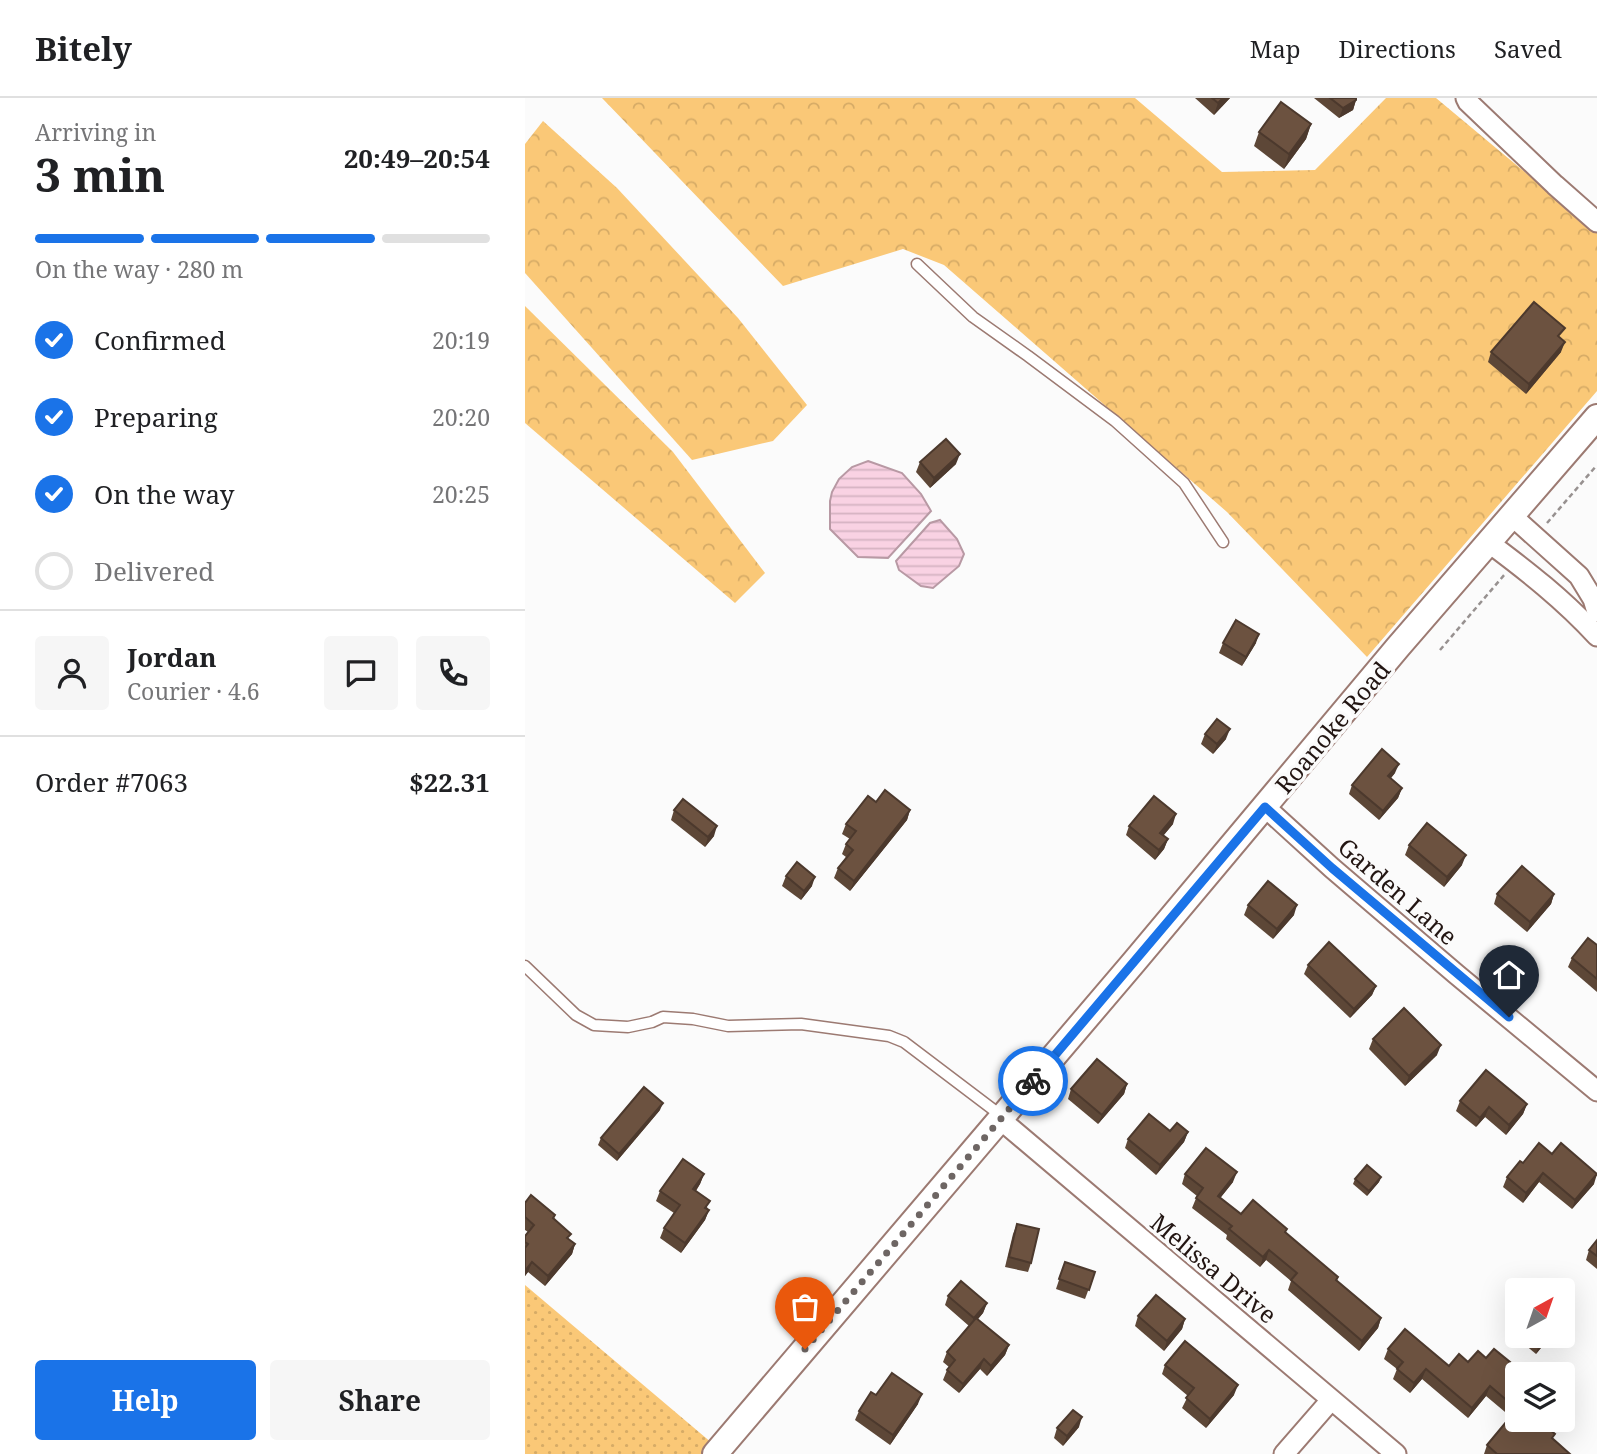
<!DOCTYPE html>
<html lang="en">
<head>
<meta charset="utf-8">
<style>
	:root { --surface:#fff; --page:#f6f6f6; --text:#202124; --muted:#757577; --line:#e0e0e0; --accent:#1a73e8 }
	body { margin:0; font-family:"Noto Serif",serif; background:var(--page); color:var(--text); height:100vh; display:flex; flex-direction:column; font-size:26px; white-space:nowrap }
	* { box-sizing:border-box; margin:0 }
	p { font-size:23px; color:var(--muted) }
	.icon { flex:none; width:38px; height:38px; fill:none; stroke:currentColor; stroke-width:2; stroke-linecap:round; stroke-linejoin:round }
	.map { position:relative; flex:1; overflow:hidden }
	.panel { display:flex; flex-direction:column; background:var(--surface); width:525px }
	.panel>* { flex:none }
	.needle { width:46px; rotate:40deg }
	.fabs { position:absolute; left:980px; top:1180px; display:grid; gap:14px }
	.fabs a { display:grid; place-items:center; width:70px; height:70px; border-radius:7px; background:var(--surface); box-shadow:0 7px 28px #0002; font-size:35px }
	.pin { position:absolute; display:grid; place-items:center; width:60px; height:60px; color:#fff; margin:-72px -30px; border-radius:50% 50% 50% 0; rotate:-45deg; box-shadow:0 0 7px #0007 }
	.pin .icon { rotate:45deg }
	.courier { position:absolute; display:grid; place-items:center; width:70px; height:70px; margin:-35px; border:5px solid #1a73e8; border-radius:50%; background:#fff; color:#222; box-shadow:0 2px 9px #0007 }
	.overview em { font-style:normal; font-weight:700 }
	.overview div { display:flex; flex-direction:column-reverse }
	.overview { display:flex; align-items:center; justify-content:space-between; height:119px; padding:0 35px }
	h1 { font-size:46px; font-weight:700; line-height:52px }
	.bar { display:grid; grid-template-columns:repeat(4,1fr); gap:10px 7px; align-content:center; height:84px; padding:0 35px }
	.bar i { height:9px; border-radius:5px; background:var(--line) }
	.bar .active { background:var(--accent) }
	.bar p { grid-column:span 4 }
	.line { display:flex; align-items:center; gap:18px; padding:0 35px; border-top:2px solid var(--line) }
	.line div { flex:1 }
	.round { display:grid; place-items:center; flex:none; width:74px; height:74px; border-radius:7px; background:var(--page) }
	ol { padding:0 35px; list-style:none }
	li { display:flex; align-items:center; gap:21px; height:77px }
	li p { margin-inline-start:auto }
	li .icon { padding:7px; border-radius:50%; background:var(--accent); color:#fff; stroke-width:4 }
	li:last-child { color:var(--muted) }
	li i { width:38px; height:38px; border:4px solid var(--line); border-radius:50% }
	.cta { display:flex; gap:14px; margin-top:auto; padding:14px 35px }
	.cta a { flex:1; height:80px; border-radius:7px; background:var(--accent); color:#fff; font-size:28px; font-weight:700; line-height:80px; text-align:center }
	.cta a+a { background:var(--page); color:var(--text) }
	header { display:flex; align-items:center; gap:42px; box-sizing:border-box; height:98px; padding:0 35px; background:var(--surface); border-bottom:2px solid var(--line) }
	header strong { font-size:33px }
	nav { display:flex; gap:38px; margin-inline-start:auto; font-size:24px }
	main { display:flex; flex:1; min-height:0 }
	.map>svg:first-child { display:block }
	.forest { fill:url(#forest-crowns) }
	.park { fill:url(#park-dots) }
	.water { fill:url(#water-rules); stroke:#b899a4; stroke-width:2 }
	.lines { fill:none; stroke-linecap:round; stroke-linejoin:round }
	.service-casing { stroke:#9c7a72; stroke-width:13 }
	.minor-casing { stroke:#9c7a72; stroke-width:23 }
	.tertiary-casing { stroke:#9c7a72; stroke-width:28 }
	.path { stroke:#979190; stroke-width:2.5; stroke-dasharray:5 3.5; stroke-linecap:butt }
	.service { stroke:#fff; stroke-width:10 }
	.minor { stroke:#fff; stroke-width:19 }
	.tertiary { stroke:#fff; stroke-width:24 }
	.wall { fill:#5d4737 }
	.shaded-wall { fill:#4c392d }
	.building { fill:#6c5240; stroke:#4c392d; stroke-width:2 }
	.done { stroke:#6e6664; stroke-width:7; stroke-dasharray:0 12.6 }
	.route { stroke:#1a73e8; stroke-width:9 }
	.labels { text-anchor:middle; dominant-baseline:central; stroke-width:7; stroke-linejoin:round; paint-order:stroke }
	.street-label { font-size:24px; fill:#221512; stroke:#fbfbfb }
</style>
</head>
<body>
<header>
<strong>Bitely</strong>
<nav><a>Map</a><a>Directions</a><a>Saved</a></nav>
</header>
<main>
<section class="panel">
<div class="overview"><div><h1>3 min</h1><p>Arriving in</p></div><em>20:49–20:54</em></div>
<div class="bar"><i class="active"></i><i class="active"></i><i class="active"></i><i></i><p>On the way · 280 m</p></div>
<ol>
<li><svg class="icon" aria-label="check" viewBox="0 0 24 24"><path d="M5 12l5 5 9-10"/></svg>Confirmed<p>20:19</p></li>
<li><svg class="icon" aria-label="check" viewBox="0 0 24 24"><path d="M5 12l5 5 9-10"/></svg>Preparing<p>20:20</p></li>
<li><svg class="icon" aria-label="check" viewBox="0 0 24 24"><path d="M5 12l5 5 9-10"/></svg>On the way<p>20:25</p></li>
<li><i></i>Delivered</li>
</ol>
<div class="line" style="height:126px"><a class="round"><svg class="icon" aria-label="person" viewBox="0 0 24 24"><circle cx="12" cy="8" r="4"/><path d="M4 21q1-7 8-7t8 7"/></svg></a><div><b>Jordan</b><p>Courier · 4.6</p></div><a class="round"><svg class="icon" aria-label="chat" viewBox="0 0 24 24"><path d="M4 5h16v11H9l-5 4z"/></svg></a><a class="round"><svg class="icon" aria-label="phone" viewBox="0 0 24 24"><path d="M5 4h4l2 5-3 2q2 4 5 5l2-3 5 2v4C11 20 4 13 5 4z"/></svg></a></div>
<div class="line" style="height:91px"><div>Order #7063</div><b>$22.31</b></div>
<div class="cta"><a>Help</a><a>Share</a></div>
</section>
<div class="map">
<svg width="1072" height="1356" viewBox="0 0 1072 1356">
	<defs>
		<pattern id="forest-crowns" width="20" height="18" patternUnits="userSpaceOnUse" patternTransform="scale(1.75)"><rect width="20" height="18" fill="#fac877"/><path d="M2 6a3 3 0 1 1 6 0M12 15a3 3 0 1 1 6 0" fill="none" stroke="#d6ab66"/></pattern>
		<pattern id="park-dots" width="8" height="8" patternUnits="userSpaceOnUse" patternTransform="scale(1.75)"><rect width="8" height="8" fill="#fac877"/><path d="M2 2h.1M6 6h.1" fill="none" stroke="#d6ab66" stroke-width="1.8" stroke-linecap="round"/></pattern>
		<pattern id="water-rules" width="6" height="5" patternUnits="userSpaceOnUse" patternTransform="scale(1.75)"><rect width="6" height="5" fill="#f9d2e3"/><path d="M0 2.5h6" fill="none" stroke="#d5b3c2"/></pattern>
	</defs>
	<rect width="100%" height="100%" fill="#fbfbfb"/>
	<g class="forest">
		<path d="M 77,0 L 610,0 L 697,74 L 790,72 L 861,0 L 911,0 L 1072,134 L 1072,293 L 842,559 L 702,414 L 419,167 L 378,151 L 258,188 Z"/>
		<path d="M 18,23 L 92,90 L 213,220 L 282,307 L 248,343 L 167,362 L 0,175 L 0,46 Z"/>
		<path d="M 0,208 L 148,354 L 240,475 L 210,505 L 0,325 Z"/>
	</g>
	<path class="park" d="M 0,1187 L 194,1351 L 190,1356 L 0,1356 Z"/>
	<g class="water">
		<path d="M 343,363 L 377,375 L 396,396 L 406,413 L 363,460 L 333,459 L 305,431 L 305,403 L 307,394 L 314,381 L 327,369 Z"/>
		<path d="M 415,422 L 432,441 L 439,456 L 434,468 L 408,490 L 396,488 L 374,472 L 371,463 L 405,425 Z"/>
	</g>
	<g class="lines">
		<defs>
			<g id="service">
				<path d="M 392,166 L 448,219 L 503,258 L 590,323 L 659,385 L 698,444"/>
				<path d="M 0,868 L 51,917 L 69,927 L 103,929 L 127,924 L 138,919 L 168,921 L 203,928 L 276,926 L 364,938 L 379,944 L 478,1019"/>
			</g>
			<g id="minor">
				<path d="M 941,0 L 943,4 L 1030,87 L 1072,124"/>
				<path d="M 986,417 L 1054,478 L 1068,501 L 1072,514"/>
				<path d="M 963,444 C 1002,473 1039,502 1072,538"/>
				<path d="M 740,709 L 807,770 L 931,876 L 1072,993"/>
				<path d="M 476,1022 L 871,1356"/>
				<path d="M 759,1356 L 806,1302"/>
			</g>
			<path id="tertiary" d="M 190,1356 L 609,864 L 873,549 L 1072,319"/>
		</defs>
		<use href="#service" class="service-casing"/>
		<use href="#minor" class="minor-casing"/>
		<use href="#tertiary" class="tertiary-casing"/>
		<g class="path">
			<path d="M 1022,425 L 1072,367"/>
			<path d="M 915,552 L 980,476"/>
		</g>
		<use href="#service" class="service"/>
		<use href="#minor" class="minor"/>
		<use href="#tertiary" class="tertiary"/>
	</g>
	<g class="wall">
		<path d="M 670,0 L 705,0 L 689,17 Z"/>
		<path d="M 789,0 L 831,0 L 831,2 L 828,12 L 814,20 Z"/>
		<path d="M 786,26 L 781,41 L 759,71 L 729,48 L 734,34 Z"/>
		<path d="M 1036,241 L 1036,254 L 1001,296 L 963,264 L 966,254 Z"/>
		<path d="M 395,364 L 431,366 L 405,390 L 391,374 Z"/>
		<path d="M 698,545 L 731,545 L 717,568 L 694,555 Z"/>
		<path d="M 680,636 L 701,641 L 688,656 L 676,646 Z"/>
		<path d="M 870,675 L 866,680 L 877,690 L 873,700 L 854,722 L 824,696 L 827,687 Z"/>
		<path d="M 351,704 L 385,712 L 382,722 L 325,793 L 309,780 L 313,770 L 321,759 L 317,756 L 321,746 L 325,741 L 317,736 L 321,726 Z"/>
		<path d="M 149,712 L 189,738 L 180,749 L 146,722 Z"/>
		<path d="M 648,726 L 638,738 L 643,741 L 639,751 L 630,762 L 601,737 L 604,728 Z"/>
		<path d="M 884,747 L 937,767 L 919,789 L 880,757 Z"/>
		<path d="M 261,778 L 287,788 L 276,802 L 257,788 Z"/>
		<path d="M 972,796 L 1029,796 L 1026,806 L 1002,834 L 969,806 Z"/>
		<path d="M 723,807 L 769,817 L 748,841 L 719,817 Z"/>
		<path d="M 1072,847 L 1072,894 L 1043,869 L 1047,860 Z"/>
		<path d="M 783,867 L 851,888 L 847,897 L 825,920 L 779,876 Z"/>
		<path d="M 848,941 L 912,957 L 880,988 L 844,951 Z"/>
		<path d="M 602,986 L 599,996 L 573,1026 L 543,1001 L 546,991 Z"/>
		<path d="M 935,1003 L 1002,1006 L 998,1016 L 981,1037 L 960,1019 L 951,1029 L 931,1013 Z"/>
		<path d="M 135,1012 L 92,1063 L 73,1047 L 76,1040 Z"/>
		<path d="M 645,1033 L 663,1034 L 659,1044 L 631,1077 L 600,1050 L 603,1041 Z"/>
		<path d="M 1027,1056 L 1069,1086 L 1047,1111 L 1014,1084 L 998,1105 L 978,1089 L 982,1079 L 998,1065 Z"/>
		<path d="M 179,1076 L 175,1086 L 171,1093 L 184,1112 L 180,1122 L 156,1155 L 135,1140 L 139,1130 L 149,1115 L 131,1103 L 135,1093 Z"/>
		<path d="M 660,1076 L 708,1084 L 695,1100 L 716,1116 L 761,1135 L 813,1179 L 812,1183 L 856,1220 L 853,1230 L 834,1253 L 763,1192 L 766,1183 L 741,1162 L 735,1169 L 701,1141 L 702,1137 L 667,1110 L 672,1098 L 657,1086 Z"/>
		<path d="M 856,1079 L 854,1084 L 842,1098 L 828,1086 L 830,1081 Z"/>
		<path d="M 0,1105 L 30,1117 L 29,1121 L 44,1141 L 50,1146 L 47,1156 L 20,1188 L 3,1174 L 0,1178 L 0,1138 L 3,1134 L 0,1132 Z"/>
		<path d="M 492,1126 L 506,1165 L 503,1174 L 480,1169 L 488,1136 Z"/>
		<path d="M 1072,1142 L 1072,1171 L 1061,1162 L 1064,1152 Z"/>
		<path d="M 540,1164 L 570,1174 L 560,1201 L 531,1191 Z"/>
		<path d="M 423,1198 L 462,1205 L 458,1215 L 453,1221 L 484,1247 L 480,1257 L 462,1278 L 455,1271 L 434,1295 L 418,1282 L 422,1272 L 424,1269 L 418,1264 L 422,1254 L 444,1228 L 420,1207 Z"/>
		<path d="M 613,1218 L 660,1221 L 657,1231 L 639,1253 L 610,1228 Z"/>
		<path d="M 994,1237 L 1025,1237 L 1024,1240 L 1011,1256 L 993,1241 Z"/>
		<path d="M 863,1251 L 924,1268 L 961,1260 L 985,1264 L 983,1271 L 992,1278 L 992,1321 L 1028,1342 L 1045,1356 L 959,1356 L 962,1347 L 986,1319 L 961,1298 L 943,1320 L 897,1281 L 885,1295 L 868,1281 L 872,1271 L 859,1261 Z"/>
		<path d="M 640,1267 L 709,1297 L 681,1330 L 657,1310 L 663,1298 L 637,1276 Z"/>
		<path d="M 351,1297 L 393,1306 L 365,1347 L 330,1322 L 334,1313 Z"/>
		<path d="M 554,1329 L 538,1348 L 529,1340 L 532,1330 Z"/>
	</g>
	<g class="shaded-wall">
		<path d="M 698,0 L 705,0 L 689,17 L 693,5 Z"/>
		<path d="M 831,2 L 828,12 L 814,20 L 818,10 Z"/>
		<path d="M 786,26 L 781,41 L 759,71 L 764,56 Z"/>
		<path d="M 1040,244 L 1036,254 L 1001,296 L 1004,286 Z"/>
		<path d="M 435,356 L 431,366 L 405,390 L 409,380 Z"/>
		<path d="M 734,536 L 731,545 L 717,568 L 721,559 Z"/>
		<path d="M 705,631 L 701,641 L 688,656 L 692,646 Z"/>
		<path d="M 874,666 L 870,675 L 859,688 L 863,678 Z"/>
		<path d="M 877,690 L 873,700 L 854,722 L 858,713 Z"/>
		<path d="M 385,712 L 382,722 L 325,793 L 329,783 Z"/>
		<path d="M 651,716 L 648,726 L 632,745 L 635,735 Z"/>
		<path d="M 192,728 L 189,738 L 180,749 L 183,739 Z"/>
		<path d="M 643,741 L 639,751 L 630,762 L 634,752 Z"/>
		<path d="M 941,757 L 937,767 L 919,789 L 922,779 Z"/>
		<path d="M 290,779 L 287,788 L 276,802 L 279,793 Z"/>
		<path d="M 1029,796 L 1026,806 L 1002,834 L 1005,824 Z"/>
		<path d="M 772,807 L 769,817 L 748,841 L 752,831 Z"/>
		<path d="M 851,888 L 847,897 L 825,920 L 829,911 Z"/>
		<path d="M 916,947 L 912,957 L 880,988 L 884,978 Z"/>
		<path d="M 602,986 L 599,996 L 573,1026 L 577,1017 Z"/>
		<path d="M 138,1005 L 135,1012 L 92,1063 L 94,1056 Z"/>
		<path d="M 1002,1006 L 998,1016 L 981,1037 L 984,1027 Z"/>
		<path d="M 964,1009 L 960,1019 L 951,1029 L 955,1020 Z"/>
		<path d="M 663,1034 L 659,1044 L 631,1077 L 635,1067 Z"/>
		<path d="M 712,1074 L 708,1084 L 689,1108 L 693,1098 Z"/>
		<path d="M 1018,1075 L 1014,1084 L 998,1105 L 1001,1095 Z"/>
		<path d="M 179,1076 L 175,1086 L 165,1101 L 168,1091 Z"/>
		<path d="M 1072,1076 L 1069,1086 L 1047,1111 L 1050,1102 Z"/>
		<path d="M 856,1079 L 854,1084 L 842,1098 L 844,1093 Z"/>
		<path d="M 184,1112 L 180,1122 L 156,1155 L 160,1145 Z"/>
		<path d="M 50,1146 L 47,1156 L 20,1188 L 23,1178 Z"/>
		<path d="M 744,1152 L 741,1162 L 735,1169 L 738,1159 Z"/>
		<path d="M 7,1164 L 3,1174 L 0,1178 L 0,1173 Z"/>
		<path d="M 462,1205 L 458,1215 L 446,1229 L 449,1220 Z"/>
		<path d="M 856,1220 L 853,1230 L 834,1253 L 837,1243 Z"/>
		<path d="M 660,1221 L 657,1231 L 639,1253 L 642,1243 Z"/>
		<path d="M 1022,1237 L 1025,1237 L 1024,1240 L 1011,1256 L 1014,1246 Z"/>
		<path d="M 484,1247 L 480,1257 L 462,1278 L 466,1268 Z"/>
		<path d="M 459,1261 L 455,1271 L 434,1295 L 438,1286 Z"/>
		<path d="M 901,1271 L 897,1281 L 885,1295 L 889,1285 Z"/>
		<path d="M 713,1287 L 709,1297 L 681,1330 L 685,1321 Z"/>
		<path d="M 965,1288 L 961,1298 L 943,1320 L 947,1310 Z"/>
		<path d="M 397,1296 L 393,1306 L 365,1347 L 368,1337 Z"/>
		<path d="M 557,1319 L 554,1329 L 538,1348 L 542,1338 Z"/>
	</g>
	<g class="building">
		<path d="M 687,0 L 698,0 L 693,5 Z"/>
		<path d="M 805,0 L 831,0 L 831,2 L 818,10 Z"/>
		<path d="M 756,4 L 786,26 L 764,56 L 734,34 Z"/>
		<path d="M 1009,204 L 1040,230 L 1033,238 L 1040,244 L 1004,286 L 966,254 Z"/>
		<path d="M 421,341 L 435,356 L 409,380 L 395,364 Z"/>
		<path d="M 711,522 L 734,536 L 721,559 L 698,545 Z"/>
		<path d="M 692,621 L 705,631 L 692,646 L 680,636 Z"/>
		<path d="M 857,651 L 874,666 L 863,678 L 877,690 L 858,713 L 827,687 Z"/>
		<path d="M 360,692 L 385,712 L 329,783 L 313,770 L 328,752 L 321,746 L 331,733 L 321,726 L 343,698 L 351,704 Z"/>
		<path d="M 629,698 L 651,716 L 635,735 L 643,741 L 634,752 L 604,728 Z"/>
		<path d="M 158,701 L 192,728 L 183,739 L 149,712 Z"/>
		<path d="M 902,725 L 941,757 L 922,779 L 884,747 Z"/>
		<path d="M 272,764 L 290,779 L 279,793 L 261,778 Z"/>
		<path d="M 997,768 L 1029,796 L 1005,824 L 972,796 Z"/>
		<path d="M 743,783 L 772,807 L 752,831 L 723,807 Z"/>
		<path d="M 1063,840 L 1072,847 L 1072,881 L 1047,860 Z"/>
		<path d="M 804,844 L 851,888 L 829,911 L 783,867 Z"/>
		<path d="M 879,910 L 916,947 L 884,978 L 848,941 Z"/>
		<path d="M 572,961 L 602,986 L 577,1017 L 546,991 Z"/>
		<path d="M 961,972 L 1002,1006 L 984,1027 L 964,1009 L 955,1020 L 935,1003 Z"/>
		<path d="M 119,989 L 138,1005 L 94,1056 L 76,1040 Z"/>
		<path d="M 624,1016 L 645,1033 L 652,1025 L 663,1034 L 635,1067 L 603,1041 Z"/>
		<path d="M 1014,1045 L 1027,1056 L 1036,1045 L 1072,1076 L 1050,1102 L 1018,1075 L 1001,1095 L 982,1079 L 995,1063 L 998,1065 Z"/>
		<path d="M 681,1050 L 712,1074 L 693,1098 L 716,1116 L 728,1102 L 762,1131 L 760,1134 L 813,1179 L 811,1182 L 856,1220 L 837,1243 L 766,1182 L 772,1175 L 744,1152 L 738,1159 L 704,1131 L 707,1128 L 671,1100 L 678,1090 L 660,1076 Z"/>
		<path d="M 158,1061 L 179,1076 L 168,1091 L 185,1103 L 180,1110 L 184,1112 L 160,1145 L 139,1130 L 155,1107 L 135,1093 Z"/>
		<path d="M 842,1067 L 856,1079 L 844,1093 L 830,1081 Z"/>
		<path d="M 6,1097 L 30,1117 L 28,1120 L 46,1136 L 42,1140 L 50,1146 L 23,1178 L 7,1164 L 0,1173 L 0,1150 L 3,1146 L 0,1144 L 0,1138 L 9,1127 L 0,1119 L 0,1105 Z"/>
		<path d="M 492,1126 L 514,1131 L 506,1165 L 484,1159 Z"/>
		<path d="M 1072,1142 L 1072,1158 L 1064,1152 Z"/>
		<path d="M 540,1164 L 570,1174 L 564,1192 L 534,1181 Z"/>
		<path d="M 436,1183 L 462,1205 L 449,1220 L 423,1198 Z"/>
		<path d="M 631,1197 L 660,1221 L 642,1243 L 613,1218 Z"/>
		<path d="M 451,1220 L 484,1247 L 466,1268 L 459,1261 L 438,1286 L 422,1272 L 430,1262 L 422,1254 Z"/>
		<path d="M 880,1231 L 924,1268 L 934,1256 L 943,1264 L 953,1253 L 961,1260 L 969,1251 L 985,1264 L 981,1269 L 992,1278 L 992,1321 L 1012,1321 L 1030,1336 L 1027,1340 L 1045,1356 L 972,1356 L 962,1347 L 992,1311 L 965,1288 L 947,1310 L 901,1271 L 889,1285 L 872,1271 L 878,1264 L 863,1251 Z"/>
		<path d="M 1004,1237 L 1022,1237 L 1014,1246 Z"/>
		<path d="M 660,1243 L 713,1287 L 685,1321 L 661,1300 L 669,1290 L 640,1267 Z"/>
		<path d="M 367,1275 L 397,1296 L 368,1337 L 334,1313 L 346,1294 L 351,1297 Z"/>
		<path d="M 548,1312 L 557,1319 L 542,1338 L 532,1330 Z"/>
	</g>
	<g class="lines">
		<path class="done" d="M 280,1251 L 508,983"/>
		<path class="route" d="M 508,983 L 740,709 L 807,770 L 984,919"/>
	</g>
	<g class="labels">
		<g class="street-label">
			<text transform="translate(807 629) rotate(-50)">Roanoke Road</text>
			<text transform="translate(873 793) rotate(41)">Garden Lane</text>
			<text transform="translate(689 1170) rotate(40)">Melissa Drive</text>
		</g>
	</g>
</svg>
<div class="fabs">
<a><svg class="needle" viewBox="-14 -14 28 28"><path d="M0-13l5 13h-10z" fill="#e53935"/><path d="M0 13l5-13h-10z" fill="#757577"/></svg></a>
<a><svg class="icon" aria-label="layers" viewBox="0 0 24 24"><path d="M12 4l9 5-9 5-9-5zM3 14l9 5 9-5"/></svg></a>
</div>
<div class="pin" style="left:280px;top:1251px;background:#ea580c"><svg class="icon" aria-label="bag" viewBox="0 0 24 24"><path d="M5 8h14l-1 12H6zM9 8a3 3 0 0 1 6 0"/></svg></div>
<div class="pin" style="left:984px;top:919px;background:#1f2937"><svg class="icon" aria-label="home" viewBox="0 0 24 24"><path d="M3 11l9-7 9 7M6 9v11h12V9"/></svg></div>
<div class="courier" style="left:508px;top:983px"><svg class="icon" aria-label="bike" viewBox="0 0 24 24"><circle cx="6" cy="16" r="4"/><circle cx="18" cy="16" r="4"/><path d="M6 16l4-8h5l3 8M10 8l3 8H6M13 5h3"/></svg></div>
</div>
</main>
</body>
</html>
